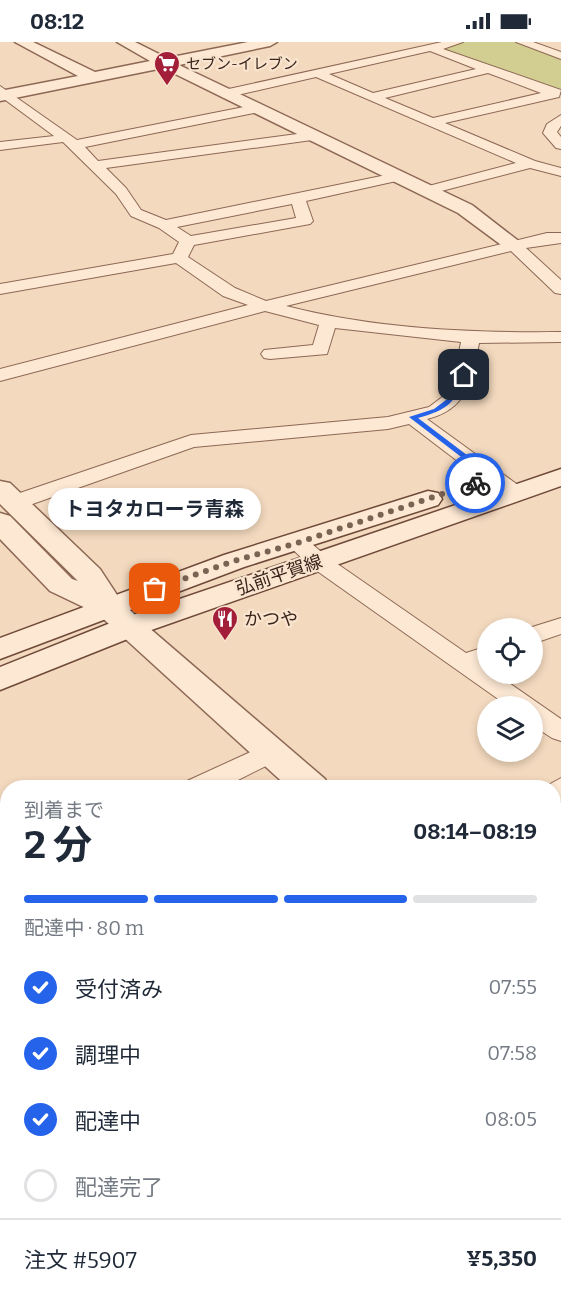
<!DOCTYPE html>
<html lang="ja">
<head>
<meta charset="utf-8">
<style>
	:root { --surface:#fff; --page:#f6f6f7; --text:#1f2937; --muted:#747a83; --line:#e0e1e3; --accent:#2563eb }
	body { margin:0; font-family:Bitter,"Noto Sans JP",serif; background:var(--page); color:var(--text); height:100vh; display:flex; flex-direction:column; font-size:22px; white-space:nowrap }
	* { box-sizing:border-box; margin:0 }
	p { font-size:20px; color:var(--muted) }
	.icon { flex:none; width:33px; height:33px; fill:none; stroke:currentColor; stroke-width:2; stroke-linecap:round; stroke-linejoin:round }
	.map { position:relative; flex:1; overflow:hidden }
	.panel { position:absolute; left:0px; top:738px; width:561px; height:530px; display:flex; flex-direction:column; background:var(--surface); border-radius:24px 24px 0 0; box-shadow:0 3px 9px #0003 }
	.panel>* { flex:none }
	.buttons { position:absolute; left:477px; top:576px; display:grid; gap:12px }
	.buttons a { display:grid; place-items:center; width:66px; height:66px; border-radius:50%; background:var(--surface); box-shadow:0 3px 9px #0003; font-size:30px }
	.pin { position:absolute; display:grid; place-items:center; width:51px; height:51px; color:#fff; margin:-26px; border-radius:12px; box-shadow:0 3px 9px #0006 }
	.courier { position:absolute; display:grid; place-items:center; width:60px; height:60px; margin:-30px; border:4px solid #2563eb; border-radius:50%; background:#fff; color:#222; box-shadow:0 2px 8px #0007 }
	.bubble { position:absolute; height:42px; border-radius:21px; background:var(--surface); box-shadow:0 3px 9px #0003; font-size:20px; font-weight:700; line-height:42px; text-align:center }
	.head em { font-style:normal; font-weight:700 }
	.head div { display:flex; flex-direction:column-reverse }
	.head { display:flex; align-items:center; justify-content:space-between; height:102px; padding:0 24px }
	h1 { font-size:39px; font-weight:700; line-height:45px }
	.bar { display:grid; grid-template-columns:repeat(4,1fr); gap:9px 6px; align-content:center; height:72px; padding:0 24px }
	.bar i { height:8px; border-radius:4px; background:var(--line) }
	.bar .on { background:var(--accent) }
	.bar p { grid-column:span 4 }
	.line { display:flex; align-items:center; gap:15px; padding:0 24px; border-top:2px solid var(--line) }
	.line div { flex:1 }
	ol { padding:0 24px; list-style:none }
	li { display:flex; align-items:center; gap:18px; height:66px }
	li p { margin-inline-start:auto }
	li .icon { padding:6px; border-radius:50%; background:var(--accent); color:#fff; stroke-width:4 }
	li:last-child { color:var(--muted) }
	li i { width:33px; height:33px; border:3px solid var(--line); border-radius:50% }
	.status { display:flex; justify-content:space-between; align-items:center; height:42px; padding:0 30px; background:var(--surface); direction:ltr }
	.status svg { height:16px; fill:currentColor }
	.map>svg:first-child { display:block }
	.green { fill:#d2cd91 }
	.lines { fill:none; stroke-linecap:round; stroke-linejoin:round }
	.minor-casing { stroke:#8d6855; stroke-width:2 }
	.tertiary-casing { stroke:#8d6855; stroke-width:3 }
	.secondary-casing { stroke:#6f4938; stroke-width:3 }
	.minor { fill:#fce8d3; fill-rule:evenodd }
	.tertiary { fill:#fce8d3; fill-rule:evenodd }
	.secondary { fill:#fce8d3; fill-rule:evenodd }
	.route { fill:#2563eb }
	.done { stroke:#7b6354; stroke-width:6; stroke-dasharray:0 10.8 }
	.labels { text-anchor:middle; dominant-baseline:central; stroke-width:4.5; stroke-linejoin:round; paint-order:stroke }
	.far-poi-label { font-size:15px; fill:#3b241b; stroke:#f9e5cf; text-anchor:start }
	.street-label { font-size:18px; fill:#3b241b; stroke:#f9e5cf }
	.poi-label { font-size:18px; fill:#3b241b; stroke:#f9e5cf; text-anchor:start }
</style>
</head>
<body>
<div class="status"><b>08:12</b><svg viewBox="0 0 49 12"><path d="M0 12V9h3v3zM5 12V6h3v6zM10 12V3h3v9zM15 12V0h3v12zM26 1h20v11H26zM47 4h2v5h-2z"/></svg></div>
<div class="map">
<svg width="561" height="1267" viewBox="0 0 561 1267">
	<rect width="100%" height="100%" fill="#f3d9be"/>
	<path class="green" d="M 466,0 L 515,0 L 561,16 L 561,47 L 555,49 L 438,6 Z"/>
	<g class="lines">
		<defs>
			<g id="minor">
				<path d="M 442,0 L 463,0 L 443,7 L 561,48 L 559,55 L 445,81 L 535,119 L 561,126 L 561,134 L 530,126 L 426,153 L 419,149 L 421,146 L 516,121 L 316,35 L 224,56 L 218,52 L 224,48 ZM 430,9 L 476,27 L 373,51 L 329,32 ZM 488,31 L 541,51 L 433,76 L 385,56 Z"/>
				<path d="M 516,0 L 533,0 L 561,10 L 561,17 Z"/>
				<path d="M 0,44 L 77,98 L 254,63 L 260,67 L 254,71 L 85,105 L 98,119 L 312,90 L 319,94 L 312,98 L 106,126 L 126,146 L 141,168 L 166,178 L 396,131 L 401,132 L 401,138 L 306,159 L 313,179 L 310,182 L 194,203 L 188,215 L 235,246 L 266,259 L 547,191 L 561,191 L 561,201 L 526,206 L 561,238 L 561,252 L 555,251 L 511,209 L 286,264 C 376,287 469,291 561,290 L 561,300 L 479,301 C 472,338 468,367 427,377 L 522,446 L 525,451 L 522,456 L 506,456 L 409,382 L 388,387 L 194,405 L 24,465 L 8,465 L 5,460 L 8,455 L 191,393 L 388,375 L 429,365 L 445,353 L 455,333 L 461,300 L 335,286 L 327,312 L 270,317 L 264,316 L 261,312 L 264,308 L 313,303 L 319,283 L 265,269 L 0,339 L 0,327 L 248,263 L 223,254 L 176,221 L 0,252 L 0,242 L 173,212 L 179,200 L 159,186 L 131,174 L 116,152 L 63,100 L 0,108 L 0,100 L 54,94 L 0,54 ZM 292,162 L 296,176 L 191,194 L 177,185 Z"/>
				<path d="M 561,73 L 561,84 L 557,90 L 561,95 L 561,107 L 556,106 L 543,91 L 547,82 Z"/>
				<path d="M 297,494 L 305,496 L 326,514 L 466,611 L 488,604 L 488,621 L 483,622 L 488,626 L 488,632 L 496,632 L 561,677 L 561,699 L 552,696 L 532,683 L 532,664 L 508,664 L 310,524 L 286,501 L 289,496 Z"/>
				<path d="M 561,576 L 561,592 L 532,602 L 532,586 L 529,586 Z"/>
				<path d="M 270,701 L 280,703 L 284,710 L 280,717 L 222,746 L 183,746 L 187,739 Z"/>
				<path d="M 561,736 L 561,759 L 554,761 L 554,746 L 543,746 Z"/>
				<path d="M 8,826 L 8,849 L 0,851 L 0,828 Z"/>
				<path d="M 8,1095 L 8,1129 L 0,1132 L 0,1097 Z"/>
				<path d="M 0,1142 L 8,1145 L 8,1189 L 0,1186 Z"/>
				<path d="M 46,1260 L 88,1260 L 91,1267 L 49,1267 Z"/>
				<path d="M 423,1260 L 466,1260 L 469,1267 L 426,1267 Z"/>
			</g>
			<g id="tertiary">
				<path d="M 15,0 L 33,0 L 95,30 L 150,19 L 117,0 L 135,0 L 167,16 L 248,0 L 277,0 L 270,4 L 179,23 L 472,163 L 525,204 L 522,208 L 508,208 L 458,171 L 163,26 L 0,59 L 0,49 L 78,34 Z"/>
				<path d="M 0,439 L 10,441 L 100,527 L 121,559 L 140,578 L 325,737 L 330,746 L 289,746 L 98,572 L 50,549 L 0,497 L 0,471 L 10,474 L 72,537 L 78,539 L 0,462 Z"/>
				<path d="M 554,939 L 561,942 L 561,981 L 554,978 Z"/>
			</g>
			<g id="secondary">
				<path d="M 561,427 L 561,444 L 140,592 L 0,648 L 0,625 L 118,578 Z"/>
				<path d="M 428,449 L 438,451 L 442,457 L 438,463 L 244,525 L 0,617 L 0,596 L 224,513 Z"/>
			</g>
		</defs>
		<use href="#minor" class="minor-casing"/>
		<use href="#tertiary" class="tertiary-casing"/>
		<use href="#secondary" class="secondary-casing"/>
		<use href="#minor" class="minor"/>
		<use href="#tertiary" class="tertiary"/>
		<use href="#secondary" class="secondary"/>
	</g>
	<path class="route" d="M 464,331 L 468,333 C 455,360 448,368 418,376 L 496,435 L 475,443 L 472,439 L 486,434 L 409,375 L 434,367 L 450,355 Z"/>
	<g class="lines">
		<path class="done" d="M 155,547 L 234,519 L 297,501 L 475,441"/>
	</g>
	<defs>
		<symbol id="supermarket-pin" viewBox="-11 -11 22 30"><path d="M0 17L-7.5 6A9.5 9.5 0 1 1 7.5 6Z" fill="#a31e39" stroke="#f9e5cf"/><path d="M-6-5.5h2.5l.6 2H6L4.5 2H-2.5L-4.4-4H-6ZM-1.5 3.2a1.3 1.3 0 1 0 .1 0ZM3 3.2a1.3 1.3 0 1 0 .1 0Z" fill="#fff"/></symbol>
		<symbol id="restaurant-pin" viewBox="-11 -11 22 30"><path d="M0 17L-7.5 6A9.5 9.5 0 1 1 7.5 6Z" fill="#a31e39" stroke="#f9e5cf"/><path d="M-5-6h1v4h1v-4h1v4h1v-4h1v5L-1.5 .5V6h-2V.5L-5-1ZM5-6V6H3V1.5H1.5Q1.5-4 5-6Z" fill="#fff"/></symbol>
	</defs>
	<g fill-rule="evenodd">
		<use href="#supermarket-pin" x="152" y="7" width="30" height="40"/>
		<use href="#restaurant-pin" x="210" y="562" width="30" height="40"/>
	</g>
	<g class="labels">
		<g class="far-poi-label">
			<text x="186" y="22">セブン-イレブン</text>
		</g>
		<g class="street-label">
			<text transform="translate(279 533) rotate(-19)">弘前平賀線</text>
		</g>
		<g class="poi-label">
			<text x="244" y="577">かつや</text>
		</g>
	</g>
</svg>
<div class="buttons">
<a><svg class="icon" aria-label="locate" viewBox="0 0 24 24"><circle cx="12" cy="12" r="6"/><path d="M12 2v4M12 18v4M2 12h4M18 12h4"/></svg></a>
<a><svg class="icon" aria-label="layers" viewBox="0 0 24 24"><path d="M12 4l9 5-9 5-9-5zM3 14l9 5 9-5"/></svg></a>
</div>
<div class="pin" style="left:155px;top:547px;background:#ea580c"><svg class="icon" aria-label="bag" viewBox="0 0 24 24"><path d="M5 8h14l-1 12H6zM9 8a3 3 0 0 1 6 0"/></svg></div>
<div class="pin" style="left:464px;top:333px;background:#1f2937"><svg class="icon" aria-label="home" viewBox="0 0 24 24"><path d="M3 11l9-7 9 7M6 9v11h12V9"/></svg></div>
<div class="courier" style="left:475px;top:441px"><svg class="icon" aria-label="bike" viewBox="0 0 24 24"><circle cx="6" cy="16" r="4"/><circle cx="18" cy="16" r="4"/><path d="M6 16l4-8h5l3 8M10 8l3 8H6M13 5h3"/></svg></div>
<div class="bubble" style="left:48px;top:446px;width:213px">トヨタカローラ青森</div>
<section class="panel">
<div class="head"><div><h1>2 分</h1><p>到着まで</p></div><em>08:14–08:19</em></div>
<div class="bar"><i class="on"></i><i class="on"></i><i class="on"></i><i></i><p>配達中 · 80 m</p></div>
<ol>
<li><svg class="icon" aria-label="check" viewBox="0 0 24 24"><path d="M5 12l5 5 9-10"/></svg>受付済み<p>07:55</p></li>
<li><svg class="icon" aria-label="check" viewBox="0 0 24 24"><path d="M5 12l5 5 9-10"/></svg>調理中<p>07:58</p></li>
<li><svg class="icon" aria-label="check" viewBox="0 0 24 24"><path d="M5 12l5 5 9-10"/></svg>配達中<p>08:05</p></li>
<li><i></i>配達完了</li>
</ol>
<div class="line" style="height:78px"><div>注文 #5907</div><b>¥5,350</b></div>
</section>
</div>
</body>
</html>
